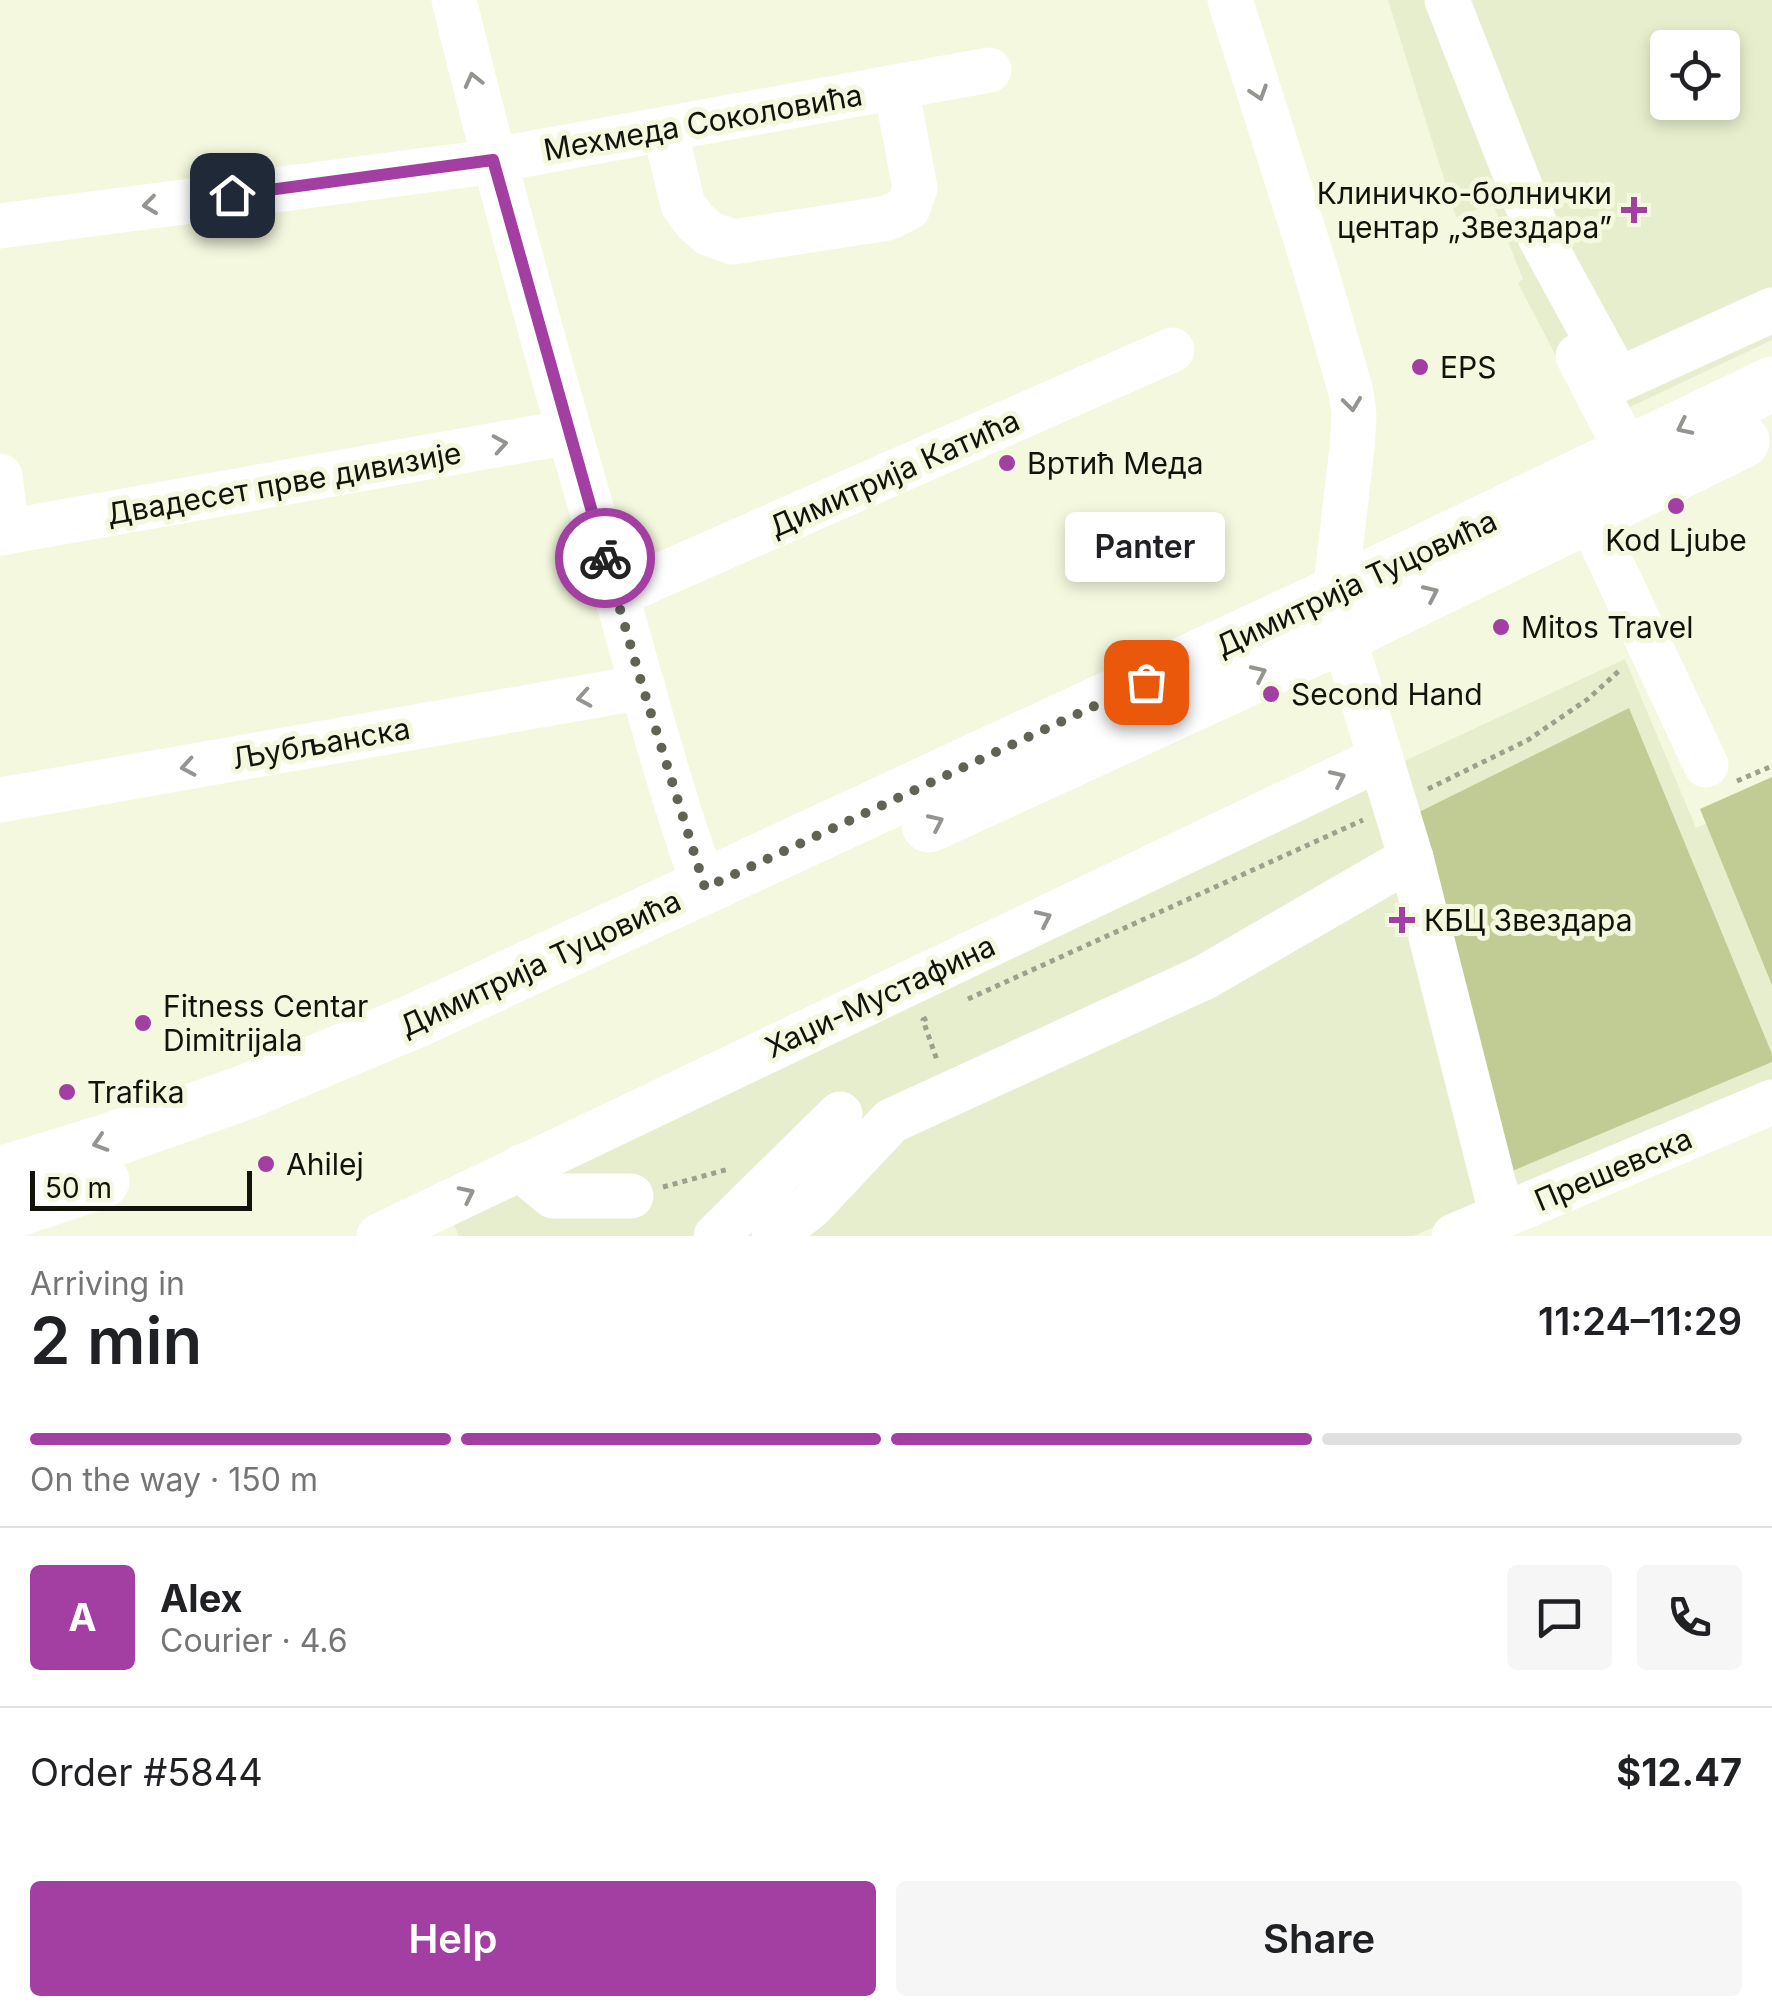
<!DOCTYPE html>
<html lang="en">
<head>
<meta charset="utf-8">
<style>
	:root { --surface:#fff; --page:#f6f6f6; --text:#202124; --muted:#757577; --line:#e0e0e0; --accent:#a33ea3 }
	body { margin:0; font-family:Inter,sans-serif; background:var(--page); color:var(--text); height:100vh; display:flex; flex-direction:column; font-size:38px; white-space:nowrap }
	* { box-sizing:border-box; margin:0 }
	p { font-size:32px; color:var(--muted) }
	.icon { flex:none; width:55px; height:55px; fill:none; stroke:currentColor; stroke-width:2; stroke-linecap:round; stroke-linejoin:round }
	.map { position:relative; height:1236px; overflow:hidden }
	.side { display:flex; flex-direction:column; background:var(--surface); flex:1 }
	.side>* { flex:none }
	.tools { position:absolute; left:1650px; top:30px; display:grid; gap:20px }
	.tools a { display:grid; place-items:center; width:90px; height:90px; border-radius:10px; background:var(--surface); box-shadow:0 5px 15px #0003; font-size:50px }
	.scale { position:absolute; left:30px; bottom:25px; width:222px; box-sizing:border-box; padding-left:10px; border:5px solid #12140b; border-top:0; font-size:28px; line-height:35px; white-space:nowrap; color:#12140b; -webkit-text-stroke:8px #f3f8de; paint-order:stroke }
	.pin { position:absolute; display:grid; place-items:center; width:85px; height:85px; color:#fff; margin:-42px; border-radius:20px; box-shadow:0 5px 15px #0006 }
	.courier { position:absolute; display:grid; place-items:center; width:100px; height:100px; margin:-50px; border:8px solid #a33ea3; border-radius:50%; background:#fff; color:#222; box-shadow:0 2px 12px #0007 }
	.bubble { position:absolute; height:70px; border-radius:10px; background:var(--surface); box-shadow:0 5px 15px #0003; font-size:32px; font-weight:600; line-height:70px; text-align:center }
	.head em { font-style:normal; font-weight:600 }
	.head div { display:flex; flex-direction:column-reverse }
	.head { display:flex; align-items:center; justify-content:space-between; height:170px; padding:0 30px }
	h1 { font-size:65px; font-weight:600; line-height:75px }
	.bar { display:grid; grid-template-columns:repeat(4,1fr); gap:15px 10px; align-content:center; height:120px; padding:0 30px }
	.bar i { height:12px; border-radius:8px; background:var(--line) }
	.bar .active { background:var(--accent) }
	.bar p { grid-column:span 4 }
	.line { display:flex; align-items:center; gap:25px; padding:0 30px; border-top:2px solid var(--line) }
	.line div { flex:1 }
	.round { display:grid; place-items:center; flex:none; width:105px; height:105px; border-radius:10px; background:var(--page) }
	.cta { display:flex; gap:20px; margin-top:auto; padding:20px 30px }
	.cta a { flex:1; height:115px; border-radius:10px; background:var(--accent); color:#fff; font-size:40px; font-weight:600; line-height:115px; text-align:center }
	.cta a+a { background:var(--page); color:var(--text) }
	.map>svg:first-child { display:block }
	.built { fill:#e7eecd; fill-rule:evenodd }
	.green { fill:#c1cc95 }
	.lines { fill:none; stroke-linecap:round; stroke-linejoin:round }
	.path { stroke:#9ca08d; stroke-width:5; stroke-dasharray:5 5; stroke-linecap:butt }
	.minor { stroke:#fff; stroke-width:45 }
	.major { stroke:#fff; stroke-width:55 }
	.oneway { stroke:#949591 }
	.done { stroke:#616455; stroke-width:10; stroke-dasharray:0 18 }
	.route { stroke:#a33ea3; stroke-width:12 }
	.poi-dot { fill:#a33ea3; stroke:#f3f8de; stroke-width:4 }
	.labels { text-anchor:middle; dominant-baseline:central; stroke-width:10; stroke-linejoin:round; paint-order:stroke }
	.street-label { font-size:30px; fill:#12140b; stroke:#f3f8de }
	.poi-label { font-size:30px; fill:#12140b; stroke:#f3f8de; text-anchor:start }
</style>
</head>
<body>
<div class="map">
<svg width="1772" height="1236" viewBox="0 0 1772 1236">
	<rect width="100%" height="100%" fill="#f3f8de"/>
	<g class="built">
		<path d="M 1388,0 L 1772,0 L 1772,340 L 1592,425 L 1518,283 L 1523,279 L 1493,204 L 1456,217 ZM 1668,48 L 1722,48 L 1722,102 L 1668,102 Z"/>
		<path d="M 1625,659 L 1696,828 L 1772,793 L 1772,1084 L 1413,1236 L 459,1236 L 451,1218 L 1385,770 Z"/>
	</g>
	<g class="green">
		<path d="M 1629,708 L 1772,1054 L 1772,1062 L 1510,1172 L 1413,815 Z"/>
		<path d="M 1772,777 L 1772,985 L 1700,809 Z"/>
	</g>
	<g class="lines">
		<g class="path">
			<path d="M 1737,781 L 1772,766"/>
			<path d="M 1428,789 L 1528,740 L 1588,699 L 1621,669"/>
			<path d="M 968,999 L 1363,820"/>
			<path d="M 927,1018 L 923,1020 L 938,1063"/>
			<path d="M 663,1187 L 729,1169"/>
		</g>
		<g class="minor">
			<path d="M 454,0 C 501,194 555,385 611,576 C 641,680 668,786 705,888"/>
			<path d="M 1230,0 L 1315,268 L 1351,392 L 1354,416 L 1352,448 L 1335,594 L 1343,635 L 1411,858 L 1502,1216"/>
			<path d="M 1447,0 L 1540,237 L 1618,380 L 1772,310"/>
			<path d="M 665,130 L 683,205 L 695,221 L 708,233 L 733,242 L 888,218 L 908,208 L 915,188 L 896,88"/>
			<path d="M 0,226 L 473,164 L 989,70"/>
			<path d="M 1578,356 L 1628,453"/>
			<path d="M 0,476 L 7,532"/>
			<path d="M 1589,516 L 1706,765"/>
			<path d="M 0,533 L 569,432"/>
			<path d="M 616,595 L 1172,350"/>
			<path d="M 0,800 L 643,687"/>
			<path d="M 523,1166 L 530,1177 L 553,1196 L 631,1196"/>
			<path d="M 379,1236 L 1381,758"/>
			<path d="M 716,1236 L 840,1114"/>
			<path d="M 774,1236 L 811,1206 L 891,1121 L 1205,977 L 1411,858"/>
			<path d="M 1454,1236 L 1772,1102"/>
		</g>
		<g class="major">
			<path d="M 929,825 L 1343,635 L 1742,441"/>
			<path d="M 0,1174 L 108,1141 L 243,1093 L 417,1020 L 1335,594 L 1772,384"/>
			<path d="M 0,1215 L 102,1181"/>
		</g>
	</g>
	<defs><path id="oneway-chevron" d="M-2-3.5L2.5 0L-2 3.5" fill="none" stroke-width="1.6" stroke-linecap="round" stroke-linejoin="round" transform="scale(2.5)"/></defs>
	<g class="oneway">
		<use href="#oneway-chevron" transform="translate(473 80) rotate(-104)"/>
		<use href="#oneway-chevron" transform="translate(1259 93) rotate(72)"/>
		<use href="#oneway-chevron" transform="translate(150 205) rotate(173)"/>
		<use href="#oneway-chevron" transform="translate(1352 404) rotate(83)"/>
		<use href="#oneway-chevron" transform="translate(1684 427) rotate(154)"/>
		<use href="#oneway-chevron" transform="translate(500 444) rotate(-10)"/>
		<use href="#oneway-chevron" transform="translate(1431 593) rotate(-25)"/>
		<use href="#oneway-chevron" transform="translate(1259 673) rotate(-25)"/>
		<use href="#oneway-chevron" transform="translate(584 698) rotate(170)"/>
		<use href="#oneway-chevron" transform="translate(188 767) rotate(170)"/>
		<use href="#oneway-chevron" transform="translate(1338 778) rotate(-25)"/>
		<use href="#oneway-chevron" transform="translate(936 822) rotate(-25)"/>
		<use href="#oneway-chevron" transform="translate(1044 918) rotate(-25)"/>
		<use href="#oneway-chevron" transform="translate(100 1143) rotate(162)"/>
		<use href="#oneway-chevron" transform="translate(467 1194) rotate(-26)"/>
	</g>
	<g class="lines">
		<path class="done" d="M 605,558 L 643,688 L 705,888 L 1146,682"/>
		<path class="route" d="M 232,195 L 493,160 L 605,558"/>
	</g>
	<g class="poi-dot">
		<path d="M1629 195h10v10h10v10h-10v10h-10v-10h-10v-10h10z"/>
		<circle cx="1420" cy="367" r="10"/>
		<circle cx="1007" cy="463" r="10"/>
		<circle cx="1676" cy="506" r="10"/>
		<circle cx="1501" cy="627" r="10"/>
		<circle cx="1271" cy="694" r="10"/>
		<path d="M1397 905h10v10h10v10h-10v10h-10v-10h-10v-10h10z"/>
		<circle cx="143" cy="1023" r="10"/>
		<circle cx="67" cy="1092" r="10"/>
		<circle cx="266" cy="1164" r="10"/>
	</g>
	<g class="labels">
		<g class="street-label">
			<text transform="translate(703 122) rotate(-10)">Мехмеда Соколовића</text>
			<text transform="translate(894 473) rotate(-24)">Димитрија Катића</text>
			<text transform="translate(284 483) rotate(-10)">Двадесет прве дивизије</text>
			<text transform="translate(1356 583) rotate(-25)">Димитрија Туцовића</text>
			<text transform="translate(321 743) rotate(-10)">Љубљанска</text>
			<text transform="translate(540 963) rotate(-25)">Димитрија Туцовића</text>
			<text transform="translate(880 996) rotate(-25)">Хаџи-Мустафина</text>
			<text transform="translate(1613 1169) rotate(-23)">Прешевска</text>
		</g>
		<g class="poi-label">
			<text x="1612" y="193" text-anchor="end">Клиничко-болнички<tspan x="1612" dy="34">центар „Звездара”</tspan></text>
			<text x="1440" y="367">EPS</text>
			<text x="1027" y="463">Вртић Меда</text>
			<text x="1676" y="540" text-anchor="middle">Kod Ljube</text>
			<text x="1521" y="627">Mitos Travel</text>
			<text x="1291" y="694">Second Hand</text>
			<text x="1424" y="920">КБЦ Звездара</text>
			<text x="163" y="1006">Fitness Centar<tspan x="163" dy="34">Dimitrijala</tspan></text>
			<text x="87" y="1092">Trafika</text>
			<text x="286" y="1164">Ahilej</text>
		</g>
	</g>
</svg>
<div class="tools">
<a><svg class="icon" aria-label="locate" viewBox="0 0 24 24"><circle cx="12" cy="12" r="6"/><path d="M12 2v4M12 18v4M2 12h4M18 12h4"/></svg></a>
</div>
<div class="scale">50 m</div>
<div class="pin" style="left:1146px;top:682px;background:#ea580c"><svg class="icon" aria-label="bag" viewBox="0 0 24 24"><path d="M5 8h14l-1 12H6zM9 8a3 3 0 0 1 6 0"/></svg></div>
<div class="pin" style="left:232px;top:195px;background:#1f2937"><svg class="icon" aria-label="home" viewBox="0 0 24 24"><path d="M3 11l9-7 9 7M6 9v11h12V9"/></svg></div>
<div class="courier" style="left:605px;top:558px"><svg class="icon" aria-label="bike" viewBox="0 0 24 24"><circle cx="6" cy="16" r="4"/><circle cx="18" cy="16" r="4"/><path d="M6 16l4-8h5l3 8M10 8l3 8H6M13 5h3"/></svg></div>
<div class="bubble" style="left:1065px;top:512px;width:160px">Panter</div>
</div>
<section class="side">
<div class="head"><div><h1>2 min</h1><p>Arriving in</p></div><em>11:24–11:29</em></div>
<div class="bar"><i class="active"></i><i class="active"></i><i class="active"></i><i></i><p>On the way · 150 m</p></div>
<div class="line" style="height:180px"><b class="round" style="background:var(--accent);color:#fff">A</b><div><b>Alex</b><p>Courier · 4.6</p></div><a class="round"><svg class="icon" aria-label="chat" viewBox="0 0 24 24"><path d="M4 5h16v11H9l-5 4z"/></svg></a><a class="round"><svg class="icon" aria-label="phone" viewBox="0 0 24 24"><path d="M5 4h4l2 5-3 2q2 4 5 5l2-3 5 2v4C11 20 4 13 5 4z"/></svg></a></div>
<div class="line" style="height:130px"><div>Order #5844</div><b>$12.47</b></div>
<div class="cta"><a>Help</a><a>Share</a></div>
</section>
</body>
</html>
